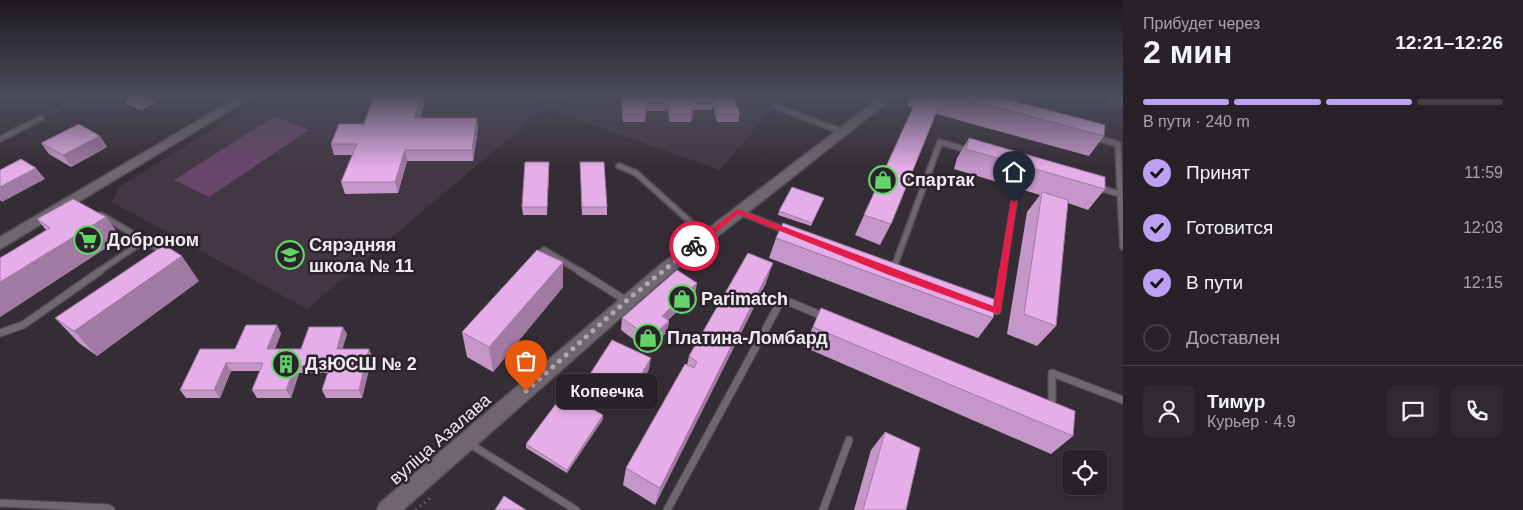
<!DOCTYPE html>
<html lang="ru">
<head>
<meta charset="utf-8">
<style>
	:root { --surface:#282228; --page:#302a30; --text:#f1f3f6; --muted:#a5a4a8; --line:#443f45; --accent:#bca0f2 }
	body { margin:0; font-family:Helvetica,sans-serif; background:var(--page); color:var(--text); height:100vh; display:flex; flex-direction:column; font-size:19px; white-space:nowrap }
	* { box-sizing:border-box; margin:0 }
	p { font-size:16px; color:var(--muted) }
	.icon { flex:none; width:28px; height:28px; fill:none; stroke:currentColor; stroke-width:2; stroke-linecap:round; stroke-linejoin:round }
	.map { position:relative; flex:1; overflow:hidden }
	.side { display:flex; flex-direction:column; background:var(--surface); width:400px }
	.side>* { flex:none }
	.tools { position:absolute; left:1062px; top:450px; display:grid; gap:10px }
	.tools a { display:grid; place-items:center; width:45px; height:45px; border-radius:8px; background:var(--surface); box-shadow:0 2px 8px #0003,0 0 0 1px var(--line); font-size:25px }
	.pin { position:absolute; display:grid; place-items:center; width:42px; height:42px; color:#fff; margin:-51px -21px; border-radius:50% 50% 50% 0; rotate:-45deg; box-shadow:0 0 5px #0007 }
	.pin .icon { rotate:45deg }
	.courier { position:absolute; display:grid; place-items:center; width:50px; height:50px; margin:-25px; border:4px solid #e11d48; border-radius:50%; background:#fff; color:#222; box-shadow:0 1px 6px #0007 }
	.bubble { position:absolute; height:35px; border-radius:8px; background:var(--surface); box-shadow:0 2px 8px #0003,0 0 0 1px var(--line); font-size:16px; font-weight:600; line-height:35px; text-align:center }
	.overview em { font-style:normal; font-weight:600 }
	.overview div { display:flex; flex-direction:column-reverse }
	.overview { display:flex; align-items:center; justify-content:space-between; height:85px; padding:0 20px }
	h1 { font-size:32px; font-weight:600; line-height:38px }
	.bar { display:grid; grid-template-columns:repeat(4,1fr); gap:8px 5px; align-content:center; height:60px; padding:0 20px }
	.bar i { height:6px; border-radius:4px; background:var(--line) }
	.bar .active { background:var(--accent) }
	.bar p { grid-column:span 4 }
	.line { display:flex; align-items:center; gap:12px; padding:0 20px; border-top:1px solid var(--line) }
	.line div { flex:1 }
	.round { display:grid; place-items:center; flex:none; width:52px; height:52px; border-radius:8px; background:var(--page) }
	ol { padding:0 20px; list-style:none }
	li { display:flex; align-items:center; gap:15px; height:55px }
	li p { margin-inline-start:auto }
	li .icon { padding:5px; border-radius:50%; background:var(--accent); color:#111; stroke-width:4 }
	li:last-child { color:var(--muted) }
	li i { width:28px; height:28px; border:2px solid var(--line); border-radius:50% }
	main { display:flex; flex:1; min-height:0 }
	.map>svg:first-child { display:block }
	.built { fill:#433744 }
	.green { fill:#69476b }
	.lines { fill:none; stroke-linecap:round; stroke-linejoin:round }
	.service-far1-casing { stroke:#534d54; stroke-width:8 }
	.service-casing { stroke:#534d54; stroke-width:9 }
	.tertiary-casing { stroke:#534d54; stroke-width:3 }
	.path-far1 { stroke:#7a737b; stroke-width:2.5; stroke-dasharray:1 3; stroke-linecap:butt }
	.path { stroke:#7a737b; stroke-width:3; stroke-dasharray:1 4.5; stroke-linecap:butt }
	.service-far1 { stroke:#6f6670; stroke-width:5 }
	.service { stroke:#6f6670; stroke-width:7 }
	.tertiary { fill:#6f6670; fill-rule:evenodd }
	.wall { fill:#c596c8 }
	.shaded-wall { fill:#a07aa2 }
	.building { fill:#e5aee8; stroke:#a07aa2 }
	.route { fill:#e11d48 }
	.done { stroke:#afa8af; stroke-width:5; stroke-dasharray:0 9 }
	.labels { text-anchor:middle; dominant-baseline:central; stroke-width:5; stroke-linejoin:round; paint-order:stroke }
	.poi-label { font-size:18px; font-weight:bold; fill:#f0ebf1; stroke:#2b232b; text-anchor:start }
	.street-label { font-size:18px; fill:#f0ebf1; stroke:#2b232b }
</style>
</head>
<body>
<main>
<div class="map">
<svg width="1123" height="510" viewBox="0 0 1123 510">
	<rect width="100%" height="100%" fill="#352d35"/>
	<g class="built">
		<path d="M 267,96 L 515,96 L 546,107 L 307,309 L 112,202 L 119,187 Z"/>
		<path d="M 575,96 L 783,96 L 720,170 L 556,112 Z"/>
	</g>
	<path class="green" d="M 275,116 L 309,130 L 209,197 L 174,180 Z"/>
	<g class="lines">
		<defs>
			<g id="service-far1">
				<path d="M 1110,99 L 1123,102"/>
				<path d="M 774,106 L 843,132"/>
				<path d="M 1096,138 L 1118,144 L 1120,194"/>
				<path d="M 0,139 L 41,118"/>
				<path d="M 619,166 L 636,173 L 706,236"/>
				<path d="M 1099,188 L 1120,194 L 1123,247"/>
				<path d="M 740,212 L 787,231"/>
				<path d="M 101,215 L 164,252"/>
				<path d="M 537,257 L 544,250 L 581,272"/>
				<path d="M 893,270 L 940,142 L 970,151"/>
				<path d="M 98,272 L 145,240"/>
				<path d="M 1003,272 L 1014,202"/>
			</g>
			<g id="service">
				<path d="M 579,271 L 627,301"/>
				<path d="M 989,308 L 997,311 L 1003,271"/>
				<path d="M 0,333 L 23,325 L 100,271"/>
				<path d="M 1052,408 L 1052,373 L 1123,400"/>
				<path d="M 470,444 L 576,510"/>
				<path d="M 0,503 L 108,508 L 111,510"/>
				<path d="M 667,510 L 782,299 L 825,317"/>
				<path d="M 823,510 L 849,440"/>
			</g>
			<g id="tertiary">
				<path d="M 240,96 L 254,96 L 0,249 L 0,237 Z"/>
				<path d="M 882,96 L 895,96 L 670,274 L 403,510 L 377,510 L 380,503 L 659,266 Z"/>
			</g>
		</defs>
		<use href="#service-far1" class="service-far1-casing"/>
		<use href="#service" class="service-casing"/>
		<use href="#tertiary" class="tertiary-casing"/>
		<path class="path-far1" d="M 49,114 L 85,96"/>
		<path class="path" d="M 416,510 L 432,496"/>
		<use href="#service-far1" class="service-far1"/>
		<use href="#service" class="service"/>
		<use href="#tertiary" class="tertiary"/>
	</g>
	<g class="wall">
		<path d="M 122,96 L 156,102 L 141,110 L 127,104 Z"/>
		<path d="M 374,96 L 423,96 L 424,104 L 420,118 L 477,118 L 478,129 L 473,161 L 407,161 L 398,193 L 345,194 L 341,182 L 352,155 L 334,155 L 331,144 L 364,124 Z"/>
		<path d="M 666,96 L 667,100 L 667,97 L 712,96 L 713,100 L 714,96 L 740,114 L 738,122 L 717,122 L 713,106 L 712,110 L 692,110 L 693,114 L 691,122 L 670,122 L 667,107 L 666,111 L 646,111 L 646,114 L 645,122 L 623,122 L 621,104 L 621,97 Z"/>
		<path d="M 813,96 L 827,96 L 825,100 Z"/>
		<path d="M 910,96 L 995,96 L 1104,136 L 1089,156 L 936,114 L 891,224 L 880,245 L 855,235 L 913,107 L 907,106 Z"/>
		<path d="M 100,136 L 107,147 L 71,167 L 49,154 L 41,143 Z"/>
		<path d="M 969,138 L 1105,189 L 1088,210 L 1068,203 L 1056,326 L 1037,346 L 1007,334 L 1027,212 L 1040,195 L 954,169 L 957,158 Z"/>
		<path d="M 580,162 L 607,207 L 607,215 L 582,215 Z"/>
		<path d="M 549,170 L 547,215 L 523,215 L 522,207 Z"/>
		<path d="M 822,202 L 811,226 L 778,215 L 779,211 Z"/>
		<path d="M 106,217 L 121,238 L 0,317 L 0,258 L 46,230 L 37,219 Z"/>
		<path d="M 776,238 L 993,318 L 978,338 L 769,258 Z"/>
		<path d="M 563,262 L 563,287 L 493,372 L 467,357 L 462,332 Z"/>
		<path d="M 199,281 L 97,356 L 79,343 L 55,318 Z"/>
		<path d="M 766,283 L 655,505 L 623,485 L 626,468 L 687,365 L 689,356 Z"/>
		<path d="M 695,295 L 668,320 L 669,321 L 667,332 L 648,350 L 621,330 L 622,318 Z"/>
		<path d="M 821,308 L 1073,436 L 1051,454 L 804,347 Z"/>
		<path d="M 281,333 L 275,349 L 301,349 L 347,334 L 342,349 L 369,349 L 372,357 L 362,398 L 326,398 L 322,390 L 328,373 L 299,373 L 291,398 L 257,398 L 252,390 L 260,371 L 231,371 L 220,398 L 186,398 L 180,390 L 235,349 Z"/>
		<path d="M 649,369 L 629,404 L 590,385 L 590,374 Z"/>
		<path d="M 603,419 L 567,473 L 526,448 L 526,444 Z"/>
		<path d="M 885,432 L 906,510 L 854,510 L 871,450 Z"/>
	</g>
	<g class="shaded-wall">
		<path d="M 148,96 L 153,96 L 156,102 L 141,110 L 136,103 Z"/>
		<path d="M 421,96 L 423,96 L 424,104 L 417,129 L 414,118 Z"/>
		<path d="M 477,118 L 478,129 L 473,161 L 472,150 Z"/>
		<path d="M 100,136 L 107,147 L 71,167 L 63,155 Z"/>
		<path d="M 405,150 L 407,161 L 398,193 L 395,182 Z"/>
		<path d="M 36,168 L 45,179 L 2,202 L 0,200 L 0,187 Z"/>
		<path d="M 106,217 L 121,238 L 0,317 L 0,282 Z"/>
		<path d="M 182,256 L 199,281 L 97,356 L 74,331 Z"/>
		<path d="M 563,262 L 563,287 L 493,372 L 489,347 Z"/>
		<path d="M 773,263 L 766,283 L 655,505 L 660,488 Z"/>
		<path d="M 697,283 L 695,295 L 660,327 L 662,316 Z"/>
		<path d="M 669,321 L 667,332 L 648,350 L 650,338 Z"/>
		<path d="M 277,325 L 281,333 L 272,357 L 267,349 Z"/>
		<path d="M 343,327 L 347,334 L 340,357 L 337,349 Z"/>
		<path d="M 369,349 L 372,357 L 362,398 L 359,390 Z"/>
		<path d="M 651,358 L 649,369 L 629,404 L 630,393 Z"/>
		<path d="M 226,363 L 231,371 L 220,398 L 214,390 Z"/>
		<path d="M 295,366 L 299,373 L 291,398 L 286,390 Z"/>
		<path d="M 603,415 L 603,419 L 567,473 L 567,470 Z"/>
	</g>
	<g class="building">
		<path d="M 122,96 L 148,96 L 136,103 Z"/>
		<path d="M 374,96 L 421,96 L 414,118 L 477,118 L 472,150 L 405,150 L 395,182 L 341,182 L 357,144 L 331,144 L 339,124 L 364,124 Z"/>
		<path d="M 645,96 L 666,96 L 667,103 L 646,103 Z"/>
		<path d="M 690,96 L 712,96 L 714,103 L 692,103 Z"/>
		<path d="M 714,96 L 733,96 L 740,114 L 719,114 Z"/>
		<path d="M 930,96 L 943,96 L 891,224 L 864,215 L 917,99 L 927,102 Z"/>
		<path d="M 954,96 L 995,96 L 1105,125 L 1104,136 Z"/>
		<path d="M 621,97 L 644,97 L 646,114 L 623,114 Z"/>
		<path d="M 667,97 L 688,97 L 693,114 L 671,114 Z"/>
		<path d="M 79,124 L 100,136 L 63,155 L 41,143 Z"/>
		<path d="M 969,138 L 1105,177 L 1105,189 L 966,149 Z"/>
		<path d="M 21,159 L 36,168 L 0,187 L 0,170 Z"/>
		<path d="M 525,162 L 549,162 L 547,207 L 522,207 Z"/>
		<path d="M 580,162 L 604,162 L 607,207 L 582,207 Z"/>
		<path d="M 792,187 L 824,198 L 812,223 L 779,211 Z"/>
		<path d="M 1042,192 L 1068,200 L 1056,326 L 1024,314 Z"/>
		<path d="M 73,199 L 106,217 L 0,282 L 0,258 L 50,228 L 37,219 Z"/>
		<path d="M 783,223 L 996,300 L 993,318 L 776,238 Z"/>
		<path d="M 164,245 L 182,256 L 74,331 L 55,318 Z"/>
		<path d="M 537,250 L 563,262 L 489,347 L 462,332 Z"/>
		<path d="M 748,253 L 773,263 L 660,488 L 626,468 L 685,364 L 694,368 L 697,362 L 689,356 Z"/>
		<path d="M 677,270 L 697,283 L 662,316 L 669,321 L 650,338 L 622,318 Z"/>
		<path d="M 821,308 L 1075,411 L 1073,436 L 813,327 Z"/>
		<path d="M 246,325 L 277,325 L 267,349 L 301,349 L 309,327 L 343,327 L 337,349 L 369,349 L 359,390 L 322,390 L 330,366 L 295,366 L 286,390 L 252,390 L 263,363 L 226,363 L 214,390 L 180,390 L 200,349 L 235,349 Z"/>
		<path d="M 612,340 L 651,358 L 630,393 L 590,374 Z"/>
		<path d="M 564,393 L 603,415 L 567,470 L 526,444 Z"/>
		<path d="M 885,432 L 920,448 L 906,510 L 863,510 Z"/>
		<path d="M 504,496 L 526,510 L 495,510 Z"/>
	</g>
	<linearGradient id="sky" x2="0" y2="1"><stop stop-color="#1d191d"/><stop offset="0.57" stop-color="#4b4c5c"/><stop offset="1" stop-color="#4b4c5c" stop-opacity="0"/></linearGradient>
	<rect width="1123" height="168" fill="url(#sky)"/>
	<path class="route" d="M 1011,200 L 1017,202 L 1001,311 L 997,314 L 889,275 L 738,214 L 697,248 L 691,248 L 690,246 L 737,209 L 993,306 Z"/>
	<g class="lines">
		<path class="done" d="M 526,391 L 626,301 L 694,246"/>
	</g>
	<defs>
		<symbol id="shop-ring" viewBox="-11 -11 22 22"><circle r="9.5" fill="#2b232b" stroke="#63d468" stroke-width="1.5"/><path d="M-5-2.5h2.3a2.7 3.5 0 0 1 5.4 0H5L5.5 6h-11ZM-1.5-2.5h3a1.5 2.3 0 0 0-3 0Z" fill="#63d468"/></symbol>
		<symbol id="supermarket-ring" viewBox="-11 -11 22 22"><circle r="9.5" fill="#2b232b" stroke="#63d468" stroke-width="1.5"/><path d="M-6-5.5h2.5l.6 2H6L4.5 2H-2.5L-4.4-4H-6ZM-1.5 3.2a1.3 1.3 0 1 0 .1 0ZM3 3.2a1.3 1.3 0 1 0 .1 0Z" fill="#63d468"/></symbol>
		<symbol id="school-ring" viewBox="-11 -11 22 22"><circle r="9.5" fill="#2b232b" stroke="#63d468" stroke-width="1.5"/><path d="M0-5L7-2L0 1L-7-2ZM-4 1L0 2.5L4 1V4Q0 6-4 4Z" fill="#63d468"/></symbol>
		<symbol id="building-ring" viewBox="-11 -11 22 22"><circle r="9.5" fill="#2b232b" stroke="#63d468" stroke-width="1.5"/><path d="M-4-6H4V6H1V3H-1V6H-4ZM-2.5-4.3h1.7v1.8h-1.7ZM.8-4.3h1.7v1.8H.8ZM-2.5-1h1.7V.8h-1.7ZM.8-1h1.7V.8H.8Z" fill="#63d468"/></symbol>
	</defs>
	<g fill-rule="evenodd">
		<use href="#shop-ring" x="867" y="164" width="32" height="32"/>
		<use href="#supermarket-ring" x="72" y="224" width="32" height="32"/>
		<use href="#school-ring" x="274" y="239" width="32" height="32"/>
		<use href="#shop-ring" x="666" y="283" width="32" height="32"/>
		<use href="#shop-ring" x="632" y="322" width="32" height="32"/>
		<use href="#building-ring" x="270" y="348" width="32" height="32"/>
	</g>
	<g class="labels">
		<g class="poi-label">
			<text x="902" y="180">Спартак</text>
			<text x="107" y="240">Доброном</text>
			<text x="309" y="245">Сярэдняя<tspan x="309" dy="21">школа № 11</tspan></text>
			<text x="701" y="299">Parimatch</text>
			<text x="667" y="338">Платина-Ломбард</text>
			<text x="305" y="364">ДзЮСШ № 2</text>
		</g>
		<g class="street-label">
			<text transform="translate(440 439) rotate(-41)">вуліца Азалава</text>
		</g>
	</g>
</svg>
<div class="tools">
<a><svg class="icon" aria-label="locate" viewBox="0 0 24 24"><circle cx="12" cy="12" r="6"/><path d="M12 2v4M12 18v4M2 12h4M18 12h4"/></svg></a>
</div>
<div class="pin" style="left:526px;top:391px;background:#ea580c"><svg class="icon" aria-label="bag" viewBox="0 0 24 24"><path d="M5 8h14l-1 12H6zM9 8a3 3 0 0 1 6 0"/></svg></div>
<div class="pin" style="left:1014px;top:202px;background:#1f2937"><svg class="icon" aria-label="home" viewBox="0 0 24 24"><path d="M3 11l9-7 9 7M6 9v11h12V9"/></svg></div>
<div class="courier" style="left:694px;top:246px"><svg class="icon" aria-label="bike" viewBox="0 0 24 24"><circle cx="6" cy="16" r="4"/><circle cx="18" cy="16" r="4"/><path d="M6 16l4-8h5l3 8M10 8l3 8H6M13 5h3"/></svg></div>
<div class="bubble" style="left:556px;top:374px;width:102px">Копеечка</div>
</div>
<section class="side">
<div class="overview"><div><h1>2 мин</h1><p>Прибудет через</p></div><em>12:21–12:26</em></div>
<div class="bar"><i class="active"></i><i class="active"></i><i class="active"></i><i></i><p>В пути · 240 m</p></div>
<ol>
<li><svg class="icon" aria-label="check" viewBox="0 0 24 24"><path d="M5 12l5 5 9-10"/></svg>Принят<p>11:59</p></li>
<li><svg class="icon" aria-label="check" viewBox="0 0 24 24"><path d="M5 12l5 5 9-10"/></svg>Готовится<p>12:03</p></li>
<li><svg class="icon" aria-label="check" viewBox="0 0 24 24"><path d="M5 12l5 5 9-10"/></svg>В пути<p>12:15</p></li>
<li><i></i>Доставлен</li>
</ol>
<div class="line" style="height:90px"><a class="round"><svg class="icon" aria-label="person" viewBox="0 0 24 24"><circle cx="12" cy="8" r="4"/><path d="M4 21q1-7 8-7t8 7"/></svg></a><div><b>Тимур</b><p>Курьер · 4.9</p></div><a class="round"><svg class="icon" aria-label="chat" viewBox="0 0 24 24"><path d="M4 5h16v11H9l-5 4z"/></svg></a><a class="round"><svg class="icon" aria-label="phone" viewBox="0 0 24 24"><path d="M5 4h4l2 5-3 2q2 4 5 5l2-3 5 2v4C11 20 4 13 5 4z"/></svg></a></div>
</section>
</main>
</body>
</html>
